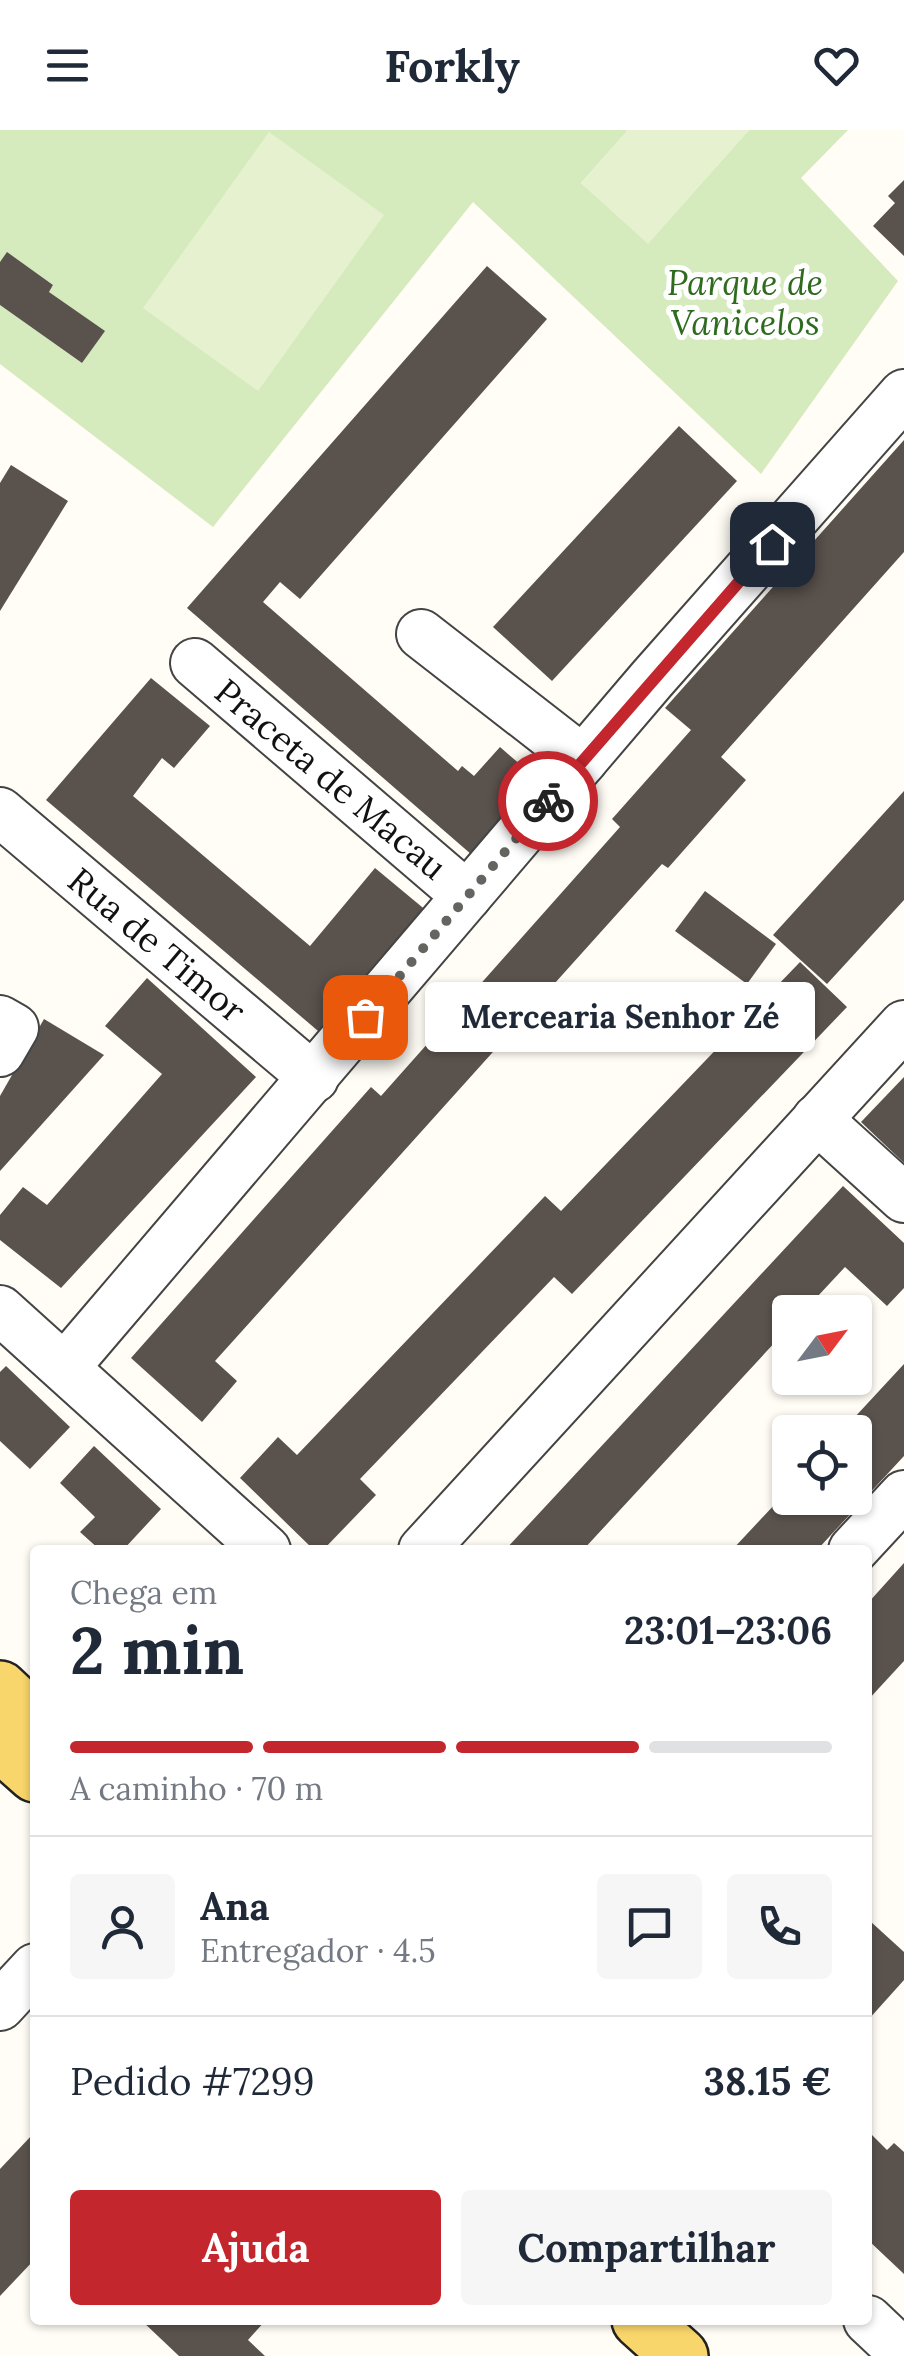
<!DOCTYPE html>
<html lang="pt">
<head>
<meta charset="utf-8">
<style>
	:root { --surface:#fff; --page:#f6f6f7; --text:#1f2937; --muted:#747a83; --line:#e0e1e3; --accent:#c4262e }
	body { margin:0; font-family:Lora,serif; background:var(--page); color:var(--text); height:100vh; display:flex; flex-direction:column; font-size:38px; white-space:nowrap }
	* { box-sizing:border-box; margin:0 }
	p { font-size:32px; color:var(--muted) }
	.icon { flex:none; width:55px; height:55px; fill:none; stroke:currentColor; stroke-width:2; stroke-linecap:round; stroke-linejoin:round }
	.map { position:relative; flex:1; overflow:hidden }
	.drawer { position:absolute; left:30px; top:1415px; width:842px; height:780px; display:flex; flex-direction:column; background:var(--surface); border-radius:10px; box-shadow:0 2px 8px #0004 }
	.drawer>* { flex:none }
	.needle { width:65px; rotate:58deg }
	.buttons { position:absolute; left:772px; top:1165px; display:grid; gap:20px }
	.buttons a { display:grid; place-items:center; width:100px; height:100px; border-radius:10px; background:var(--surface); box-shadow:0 2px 8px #0004; font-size:50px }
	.pin { position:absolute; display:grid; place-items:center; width:85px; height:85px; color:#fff; margin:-42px; border-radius:20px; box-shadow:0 5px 15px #0006 }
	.courier { position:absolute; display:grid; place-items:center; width:100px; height:100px; margin:-50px; border:8px solid #c4262e; border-radius:50%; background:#fff; color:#222; box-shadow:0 2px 12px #0007 }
	.bubble { position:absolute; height:70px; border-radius:10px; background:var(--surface); box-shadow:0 2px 8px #0004; font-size:32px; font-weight:800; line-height:70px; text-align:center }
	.overview em { font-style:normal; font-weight:800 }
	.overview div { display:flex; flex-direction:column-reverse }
	.overview { display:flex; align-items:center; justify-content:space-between; height:170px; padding:0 40px }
	h1 { font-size:65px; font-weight:800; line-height:75px }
	.bar { display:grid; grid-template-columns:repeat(4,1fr); gap:15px 10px; align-content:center; height:120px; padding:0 40px }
	.bar i { height:12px; border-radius:8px; background:var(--line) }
	.bar .active { background:var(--accent) }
	.bar p { grid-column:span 4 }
	.line { display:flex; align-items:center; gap:25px; padding:0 40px; border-top:2px solid var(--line) }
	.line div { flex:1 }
	.round { display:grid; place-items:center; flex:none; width:105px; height:105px; border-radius:10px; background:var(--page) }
	.button { display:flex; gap:20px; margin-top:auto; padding:20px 40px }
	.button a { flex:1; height:115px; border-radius:10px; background:var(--accent); color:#fff; font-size:40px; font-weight:800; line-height:115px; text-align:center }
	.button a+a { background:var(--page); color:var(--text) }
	header { display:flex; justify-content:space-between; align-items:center; height:130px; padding:0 40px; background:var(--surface); font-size:45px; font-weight:800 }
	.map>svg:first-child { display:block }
	.green { fill:#d5ebbd }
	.pitch { fill:#e6f2cf }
	.building { fill:#5a524d }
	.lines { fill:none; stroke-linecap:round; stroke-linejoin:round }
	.minor-casing { stroke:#444; stroke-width:52 }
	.major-casing { stroke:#222; stroke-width:60 }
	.minor { stroke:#fff; stroke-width:48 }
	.major { stroke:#f9d66b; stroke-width:55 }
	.done { stroke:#646461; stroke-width:10; stroke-dasharray:0 18 }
	.route { stroke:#c4262e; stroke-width:12 }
	.labels { text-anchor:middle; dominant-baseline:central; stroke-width:10; stroke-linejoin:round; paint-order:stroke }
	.park-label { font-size:35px; font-style:italic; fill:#2f6b1f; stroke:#fff }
	.street-label { font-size:35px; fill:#111; stroke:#fff }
</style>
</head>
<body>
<header><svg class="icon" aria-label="menu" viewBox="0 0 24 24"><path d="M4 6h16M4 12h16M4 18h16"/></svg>Forkly<svg class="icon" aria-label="heart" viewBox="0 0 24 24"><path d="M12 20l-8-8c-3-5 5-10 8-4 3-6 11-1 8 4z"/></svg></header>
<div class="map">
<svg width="904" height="2226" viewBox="0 0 904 2226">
	<rect width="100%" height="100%" fill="#fffdf5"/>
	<path class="green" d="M 0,0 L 628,0 L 581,53 L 648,113 L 749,0 L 848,0 L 801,48 L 898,151 L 761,344 L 473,72 L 213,397 L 0,234 L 0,175 L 82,233 L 104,201 L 49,162 L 53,155 L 8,123 L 0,132 Z"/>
	<g class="pitch">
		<path d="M 628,0 L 749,0 L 648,114 L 581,53 Z"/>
		<path d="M 269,2 L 384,85 L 258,261 L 143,178 Z"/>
	</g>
	<g class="building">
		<path d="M 904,50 L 904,126 L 873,96 L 895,73 L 888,66 Z"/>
		<path d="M 7,122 L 53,155 L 49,162 L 105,201 L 82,233 L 0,175 L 0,132 Z"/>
		<path d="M 487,136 L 547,189 L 300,469 L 280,452 L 263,472 L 458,641 L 462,636 L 474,646 L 500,617 L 544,655 L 479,731 L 187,478 Z"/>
		<path d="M 679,296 L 737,351 L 552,551 L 493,497 Z"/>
		<path d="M 904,310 L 904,422 L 721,627 L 746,650 L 668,738 L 662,734 L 215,1231 L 237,1251 L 202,1292 L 131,1228 L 371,957 L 381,966 L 620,697 L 612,689 L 691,600 L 665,578 Z"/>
		<path d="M 11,335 L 68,371 L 0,481 L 0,353 Z"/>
		<path d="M 151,548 L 210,596 L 174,638 L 162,628 L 133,666 L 310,816 L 375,738 L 428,782 L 324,906 L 46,670 Z"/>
		<path d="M 904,661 L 904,770 L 827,854 L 773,805 Z"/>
		<path d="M 705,761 L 776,814 L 747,854 L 675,801 Z"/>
		<path d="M 800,832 L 847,877 L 572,1164 L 554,1147 L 360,1349 L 376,1365 L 323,1420 L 314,1420 L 240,1348 L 278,1307 L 297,1325 L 545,1066 L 561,1081 Z"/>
		<path d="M 147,848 L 256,947 L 61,1158 L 0,1110 L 0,1085 L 23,1057 L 47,1075 L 162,944 L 105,896 Z"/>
		<path d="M 44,889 L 104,925 L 0,1041 L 0,966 Z"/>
		<path d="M 904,947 L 904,1033 L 861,992 Z"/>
		<path d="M 843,1056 L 904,1113 L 904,1158 L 887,1176 L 845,1137 L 803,1182 L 790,1182 L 790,1196 L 583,1420 L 505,1420 Z"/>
		<path d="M 904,1234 L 904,1326 L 817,1420 L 732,1420 L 790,1358 L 790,1368 L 855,1368 L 855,1302 L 841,1302 Z"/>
		<path d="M 6,1236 L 70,1297 L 30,1339 L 0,1311 L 0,1242 Z"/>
		<path d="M 94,1316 L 161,1379 L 123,1420 L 100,1420 L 80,1402 L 95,1387 L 60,1353 Z"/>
		<path d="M 904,1433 L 904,1531 L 868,1570 L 868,1473 Z"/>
		<path d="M 870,1791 L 904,1822 L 904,1850 L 868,1890 Z"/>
		<path d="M 868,2001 L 887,2020 L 894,2013 L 904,2022 L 904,2144 L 868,2110 Z"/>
		<path d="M 32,2005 L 35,2129 L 0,2166 L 0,2039 Z"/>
		<path d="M 141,2190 L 266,2190 L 248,2210 L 265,2226 L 179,2226 Z"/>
	</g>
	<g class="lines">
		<defs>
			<g id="minor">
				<path d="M 421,504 L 583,630"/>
				<path d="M 195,533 L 467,766"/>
				<path d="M 0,682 L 314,948"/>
				<path d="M 0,890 L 14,898 L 0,922"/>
				<path d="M 817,989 L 904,1068"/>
				<path d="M 0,1180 L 266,1420"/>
				<path d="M 65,1237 L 652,549 L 904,264"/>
				<path d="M 423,1420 L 904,895"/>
				<path d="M 853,1420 L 904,1365"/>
				<path d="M 0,1876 L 35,1838"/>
				<path d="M 868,2190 L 904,2224"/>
			</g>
			<g id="major">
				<path d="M 0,1559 L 35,1592"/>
				<path d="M 0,1613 L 35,1644"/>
				<path d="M 640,2190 L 680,2226"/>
			</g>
		</defs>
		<use href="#minor" class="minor-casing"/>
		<use href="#major" class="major-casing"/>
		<use href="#minor" class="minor"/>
		<use href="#major" class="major"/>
	</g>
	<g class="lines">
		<path class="done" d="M 365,887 L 548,671"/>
		<path class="route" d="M 548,671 L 772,414"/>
	</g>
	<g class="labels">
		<g class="park-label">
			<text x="745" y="152">Parque de<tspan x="745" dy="40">Vanicelos</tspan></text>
		</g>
		<g class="street-label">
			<text transform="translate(331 649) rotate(40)">Praceta de Macau</text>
			<text transform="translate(157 815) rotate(40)">Rua de Timor</text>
		</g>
	</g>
</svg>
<div class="buttons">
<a><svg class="needle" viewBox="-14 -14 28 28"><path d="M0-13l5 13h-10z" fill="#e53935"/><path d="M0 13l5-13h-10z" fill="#747a83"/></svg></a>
<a><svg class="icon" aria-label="locate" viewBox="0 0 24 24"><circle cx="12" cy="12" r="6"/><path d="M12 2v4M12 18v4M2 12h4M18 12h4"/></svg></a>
</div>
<div class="pin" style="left:365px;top:887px;background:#ea580c"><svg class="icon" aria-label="bag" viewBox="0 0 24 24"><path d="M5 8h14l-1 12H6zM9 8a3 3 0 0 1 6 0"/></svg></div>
<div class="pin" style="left:772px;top:414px;background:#1f2937"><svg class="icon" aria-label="home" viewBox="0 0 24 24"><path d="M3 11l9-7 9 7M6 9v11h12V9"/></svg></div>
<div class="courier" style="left:548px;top:671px"><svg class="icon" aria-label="bike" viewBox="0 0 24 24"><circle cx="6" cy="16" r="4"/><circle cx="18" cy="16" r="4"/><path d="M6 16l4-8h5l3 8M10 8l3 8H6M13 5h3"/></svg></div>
<div class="bubble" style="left:425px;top:852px;width:390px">Mercearia Senhor Zé</div>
<section class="drawer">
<div class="overview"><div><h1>2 min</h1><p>Chega em</p></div><em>23:01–23:06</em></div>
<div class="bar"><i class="active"></i><i class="active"></i><i class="active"></i><i></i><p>A caminho · 70 m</p></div>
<div class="line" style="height:180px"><a class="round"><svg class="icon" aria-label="person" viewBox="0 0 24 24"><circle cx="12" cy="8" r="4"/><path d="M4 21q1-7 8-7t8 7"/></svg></a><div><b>Ana</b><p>Entregador · 4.5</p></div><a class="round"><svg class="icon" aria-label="chat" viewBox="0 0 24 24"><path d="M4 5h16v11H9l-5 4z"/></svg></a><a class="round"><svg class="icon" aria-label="phone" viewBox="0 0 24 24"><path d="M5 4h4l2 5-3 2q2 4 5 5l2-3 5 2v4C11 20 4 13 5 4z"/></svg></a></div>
<div class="line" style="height:130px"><div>Pedido #7299</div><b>38.15 €</b></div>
<div class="button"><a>Ajuda</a><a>Compartilhar</a></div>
</section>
</div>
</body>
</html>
